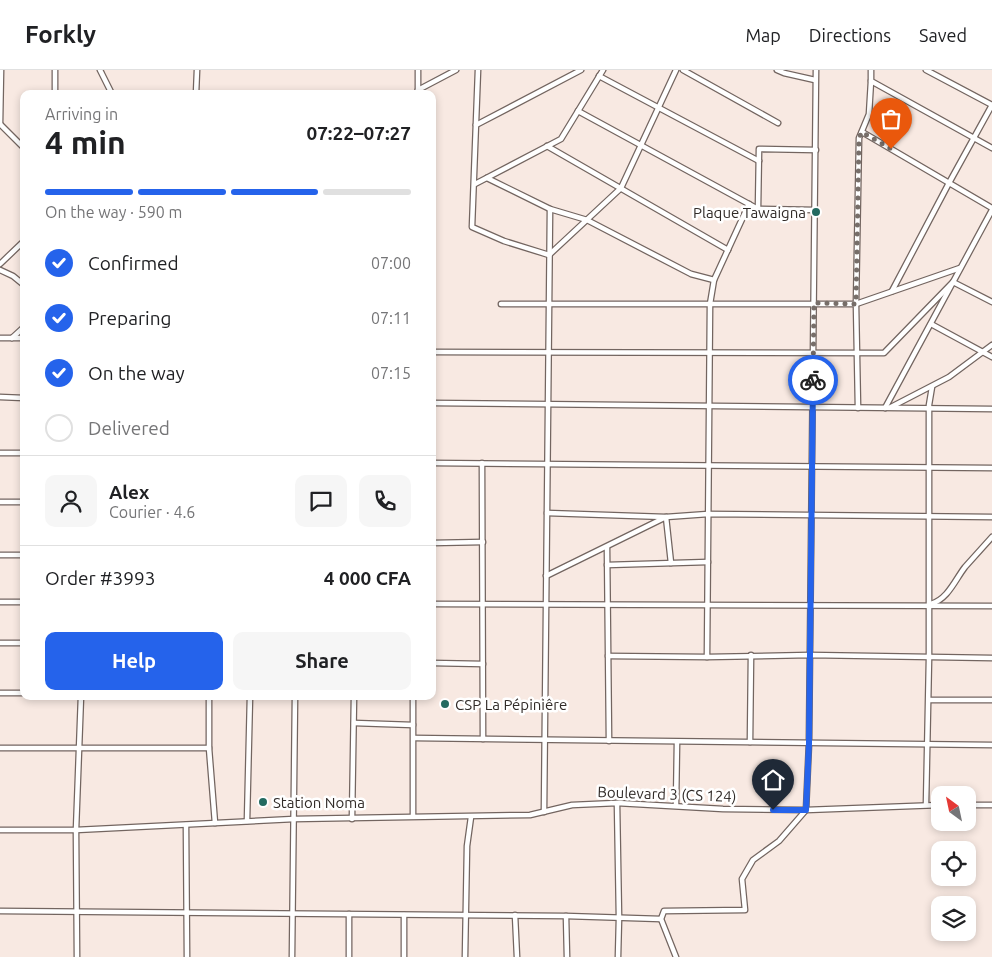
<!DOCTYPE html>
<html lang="en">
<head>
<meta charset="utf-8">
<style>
	:root { --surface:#fff; --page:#f6f6f6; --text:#202124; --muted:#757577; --line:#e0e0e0; --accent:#2563eb }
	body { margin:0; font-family:Ubuntu,sans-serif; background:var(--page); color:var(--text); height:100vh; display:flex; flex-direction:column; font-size:19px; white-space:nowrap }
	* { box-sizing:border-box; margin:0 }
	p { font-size:16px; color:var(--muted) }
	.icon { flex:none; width:28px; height:28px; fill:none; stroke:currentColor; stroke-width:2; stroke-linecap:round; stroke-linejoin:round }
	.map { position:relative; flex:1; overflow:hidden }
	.details { position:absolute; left:20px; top:20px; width:416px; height:610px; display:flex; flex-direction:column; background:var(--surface); border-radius:10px; box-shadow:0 2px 8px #0003 }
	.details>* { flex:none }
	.needle { width:32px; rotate:327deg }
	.controls { position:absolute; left:931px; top:716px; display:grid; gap:10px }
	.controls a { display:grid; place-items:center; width:45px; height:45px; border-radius:10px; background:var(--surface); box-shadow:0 2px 8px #0003; font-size:25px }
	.pin { position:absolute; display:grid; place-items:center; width:42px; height:42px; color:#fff; margin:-51px -21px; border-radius:50% 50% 50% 0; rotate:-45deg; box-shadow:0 0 5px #0007 }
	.pin .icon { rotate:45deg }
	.courier { position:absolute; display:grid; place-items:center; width:50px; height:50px; margin:-25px; border:4px solid #2563eb; border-radius:50%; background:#fff; color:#222; box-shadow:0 1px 6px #0007 }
	.overview em { font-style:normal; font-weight:700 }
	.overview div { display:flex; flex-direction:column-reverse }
	.overview { display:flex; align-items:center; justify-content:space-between; height:85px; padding:0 25px }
	h1 { font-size:32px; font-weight:700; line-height:38px }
	.bar { display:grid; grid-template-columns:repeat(4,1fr); gap:8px 5px; align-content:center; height:60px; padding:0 25px }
	.bar i { height:6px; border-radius:4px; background:var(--line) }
	.bar .active { background:var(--accent) }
	.bar p { grid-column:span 4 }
	.line { display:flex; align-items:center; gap:12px; padding:0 25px; border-top:1px solid var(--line) }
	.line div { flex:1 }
	.round { display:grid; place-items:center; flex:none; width:52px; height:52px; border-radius:10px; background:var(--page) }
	ol { padding:0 25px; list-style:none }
	li { display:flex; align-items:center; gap:15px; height:55px }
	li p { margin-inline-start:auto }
	li .icon { padding:5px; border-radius:50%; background:var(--accent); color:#fff; stroke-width:4 }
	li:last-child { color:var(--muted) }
	li i { width:28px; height:28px; border:2px solid var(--line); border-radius:50% }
	.button { display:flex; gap:10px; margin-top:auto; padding:10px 25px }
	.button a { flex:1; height:58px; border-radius:10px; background:var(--accent); color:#fff; font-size:20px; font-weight:700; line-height:58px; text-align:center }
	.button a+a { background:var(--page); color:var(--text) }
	header { display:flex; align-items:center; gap:30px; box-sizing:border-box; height:70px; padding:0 25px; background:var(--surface); border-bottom:1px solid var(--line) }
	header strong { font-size:24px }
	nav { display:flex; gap:28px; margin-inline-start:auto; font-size:18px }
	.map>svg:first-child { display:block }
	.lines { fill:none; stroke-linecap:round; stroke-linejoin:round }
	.minor-casing { stroke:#736560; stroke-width:7 }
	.minor { stroke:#fff; stroke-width:4.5 }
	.done { stroke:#776e69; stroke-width:5; stroke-dasharray:0 9 }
	.route { stroke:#2563eb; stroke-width:6 }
	.poi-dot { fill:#236a60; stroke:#fff; stroke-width:2 }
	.labels { text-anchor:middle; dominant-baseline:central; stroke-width:5; stroke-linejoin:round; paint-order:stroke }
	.poi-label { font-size:15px; fill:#312b28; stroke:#fff; text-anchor:start }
	.street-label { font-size:15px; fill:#312b28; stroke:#fff }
</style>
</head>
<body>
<header>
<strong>Forkly</strong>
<nav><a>Map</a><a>Directions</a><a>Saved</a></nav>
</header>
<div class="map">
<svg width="992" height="887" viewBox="0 0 992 887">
	<rect width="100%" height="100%" fill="#f8e9e2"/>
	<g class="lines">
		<defs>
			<g id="minor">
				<path d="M 100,0 L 112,24"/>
				<path d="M 478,0 L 472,157 L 504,171 L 549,185 L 621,118 L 676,0"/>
				<path d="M 683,0 L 778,53"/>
				<path d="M 777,0 L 784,3 L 815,10"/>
				<path d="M 871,0 L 871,11 L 992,78"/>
				<path d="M 926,0 L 992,35"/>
				<path d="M 599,6 L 759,91"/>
				<path d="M 418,20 L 456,0"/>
				<path d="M 55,24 L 55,0"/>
				<path d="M 196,24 L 197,0"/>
				<path d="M 418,24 L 418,0"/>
				<path d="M 578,41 L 758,139 L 815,140"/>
				<path d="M 0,54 L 1,0"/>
				<path d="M 0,54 L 24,78"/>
				<path d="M 476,55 L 581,0"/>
				<path d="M 862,62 L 992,138"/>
				<path d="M 547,76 L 728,180"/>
				<path d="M 487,108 L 550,139 L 587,150 L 691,204 L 714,210"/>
				<path d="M 475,114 L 561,69 L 603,0"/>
				<path d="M 758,139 L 759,79 L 816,80"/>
				<path d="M 0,194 L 24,171"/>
				<path d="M 0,200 L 13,206 L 24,215"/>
				<path d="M 892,221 L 949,113 L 992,35"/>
				<path d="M 501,234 L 856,234 L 960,198"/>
				<path d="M 931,254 L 992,287"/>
				<path d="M 0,268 L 24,268"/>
				<path d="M 12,268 L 24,257"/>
				<path d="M 432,282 L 884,283 L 953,212 L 992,232"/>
				<path d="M 0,327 L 24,328"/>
				<path d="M 432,333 L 992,339"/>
				<path d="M 891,337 L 949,307 L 992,275"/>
				<path d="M 858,338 L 856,234 L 859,68 L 869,44 L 871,11"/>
				<path d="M 885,338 L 992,140"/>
				<path d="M 0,383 L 24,383"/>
				<path d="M 432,393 L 992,398"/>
				<path d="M 482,393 L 483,669"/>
				<path d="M 0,432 L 24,432"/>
				<path d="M 547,443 L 666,447 L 708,444 L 992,447"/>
				<path d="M 432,473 L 483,472"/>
				<path d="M 607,477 L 609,671"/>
				<path d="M 0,485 L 24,485"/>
				<path d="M 607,495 L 708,492"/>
				<path d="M 546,506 L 666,447 L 671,493"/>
				<path d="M 0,532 L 24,532"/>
				<path d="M 432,534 L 992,536"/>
				<path d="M 931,534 C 948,529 955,510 965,497 C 974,487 983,477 992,467"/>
				<path d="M 0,573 L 24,573"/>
				<path d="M 608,586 L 707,587 L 810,585 L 992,588"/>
				<path d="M 707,587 L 710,234 L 714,210 L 749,134"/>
				<path d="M 432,593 L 483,594"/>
				<path d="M 0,623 L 24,623"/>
				<path d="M 209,626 L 209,678 L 215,753"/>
				<path d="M 413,626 L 413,746"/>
				<path d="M 929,630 L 992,630"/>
				<path d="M 354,653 L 413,655"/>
				<path d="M 414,668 L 992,675"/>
				<path d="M 750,672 L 751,585"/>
				<path d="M 0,678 L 209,678"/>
				<path d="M 617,733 L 619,848 L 618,887"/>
				<path d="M 676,735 L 677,672"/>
				<path d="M 926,735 L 929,588 L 929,335 L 932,317"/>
				<path d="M 968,735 L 992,735"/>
				<path d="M 544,742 L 550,139"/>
				<path d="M 352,749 L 354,626"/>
				<path d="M 247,751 L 250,626"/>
				<path d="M 186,755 L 187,887"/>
				<path d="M 0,760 L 76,760 L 294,749 L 530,745 L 572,735 L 617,733 L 723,739 L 806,740 L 940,735"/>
				<path d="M 0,841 L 566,846 L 661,849"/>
				<path d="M 404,845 L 404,887"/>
				<path d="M 515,845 L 517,887"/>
				<path d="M 566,846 L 567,887"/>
				<path d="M 77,887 L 76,760 L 81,626"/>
				<path d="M 292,887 L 295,626"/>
				<path d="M 349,887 L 349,844"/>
				<path d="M 465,887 L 467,776 L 471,747"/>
				<path d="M 676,887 L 661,849 L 664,841 L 745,840 L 742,809 L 753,790 L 779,771 L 806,740 L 809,673 L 816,0"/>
			</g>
		</defs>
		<use href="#minor" class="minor-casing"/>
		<use href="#minor" class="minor"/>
	</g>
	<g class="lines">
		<path class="done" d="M 813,310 L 814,233 L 856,234 L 859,68 L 862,62 L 891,79"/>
		<path class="route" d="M 773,740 L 806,740 L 809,673 L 813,310"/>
	</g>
	<g class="poi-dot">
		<circle cx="816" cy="142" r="5"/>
		<circle cx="445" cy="634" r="5"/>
		<circle cx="263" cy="732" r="5"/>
	</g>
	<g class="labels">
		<g class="poi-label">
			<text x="806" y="142" text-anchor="end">Plaque Tawaigna</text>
			<text x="455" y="634">CSP La Pépiniêre</text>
			<text x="273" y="732">Station Noma</text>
		</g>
		<g class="street-label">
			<text transform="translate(667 724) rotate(2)">Boulevard 3 (CS 124)</text>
		</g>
	</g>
</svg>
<div class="controls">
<a><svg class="needle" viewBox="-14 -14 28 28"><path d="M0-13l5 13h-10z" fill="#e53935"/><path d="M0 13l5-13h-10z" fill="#757577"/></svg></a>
<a><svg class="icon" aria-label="locate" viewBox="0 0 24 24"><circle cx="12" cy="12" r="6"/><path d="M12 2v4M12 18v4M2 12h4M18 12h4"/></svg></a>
<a><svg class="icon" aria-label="layers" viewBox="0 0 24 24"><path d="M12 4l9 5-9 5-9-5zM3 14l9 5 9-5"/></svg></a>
</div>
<div class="pin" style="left:891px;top:79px;background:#ea580c"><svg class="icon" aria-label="bag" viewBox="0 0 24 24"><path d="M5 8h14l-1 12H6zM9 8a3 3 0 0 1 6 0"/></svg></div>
<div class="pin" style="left:773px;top:740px;background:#1f2937"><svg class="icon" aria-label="home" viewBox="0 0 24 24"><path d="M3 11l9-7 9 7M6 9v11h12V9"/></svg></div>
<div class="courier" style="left:813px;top:310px"><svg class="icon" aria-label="bike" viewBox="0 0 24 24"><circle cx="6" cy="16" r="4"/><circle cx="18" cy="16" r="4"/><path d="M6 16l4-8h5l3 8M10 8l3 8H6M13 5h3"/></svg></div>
<section class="details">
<div class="overview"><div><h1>4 min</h1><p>Arriving in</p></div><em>07:22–07:27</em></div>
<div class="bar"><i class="active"></i><i class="active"></i><i class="active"></i><i></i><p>On the way · 590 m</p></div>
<ol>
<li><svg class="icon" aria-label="check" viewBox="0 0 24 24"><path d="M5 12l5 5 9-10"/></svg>Confirmed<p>07:00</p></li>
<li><svg class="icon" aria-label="check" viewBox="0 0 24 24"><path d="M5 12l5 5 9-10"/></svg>Preparing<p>07:11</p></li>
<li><svg class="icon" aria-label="check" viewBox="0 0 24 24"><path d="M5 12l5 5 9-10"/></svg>On the way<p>07:15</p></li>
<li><i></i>Delivered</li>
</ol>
<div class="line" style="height:90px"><a class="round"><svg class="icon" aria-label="person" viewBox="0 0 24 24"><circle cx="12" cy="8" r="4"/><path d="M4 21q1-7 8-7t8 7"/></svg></a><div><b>Alex</b><p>Courier · 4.6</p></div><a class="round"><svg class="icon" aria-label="chat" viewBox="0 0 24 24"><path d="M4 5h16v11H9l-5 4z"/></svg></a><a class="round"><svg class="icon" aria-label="phone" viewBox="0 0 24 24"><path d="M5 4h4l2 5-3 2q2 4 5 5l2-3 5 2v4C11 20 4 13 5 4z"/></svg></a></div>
<div class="line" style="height:65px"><div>Order #3993</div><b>4 000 CFA</b></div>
<div class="button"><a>Help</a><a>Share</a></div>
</section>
</div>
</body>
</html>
